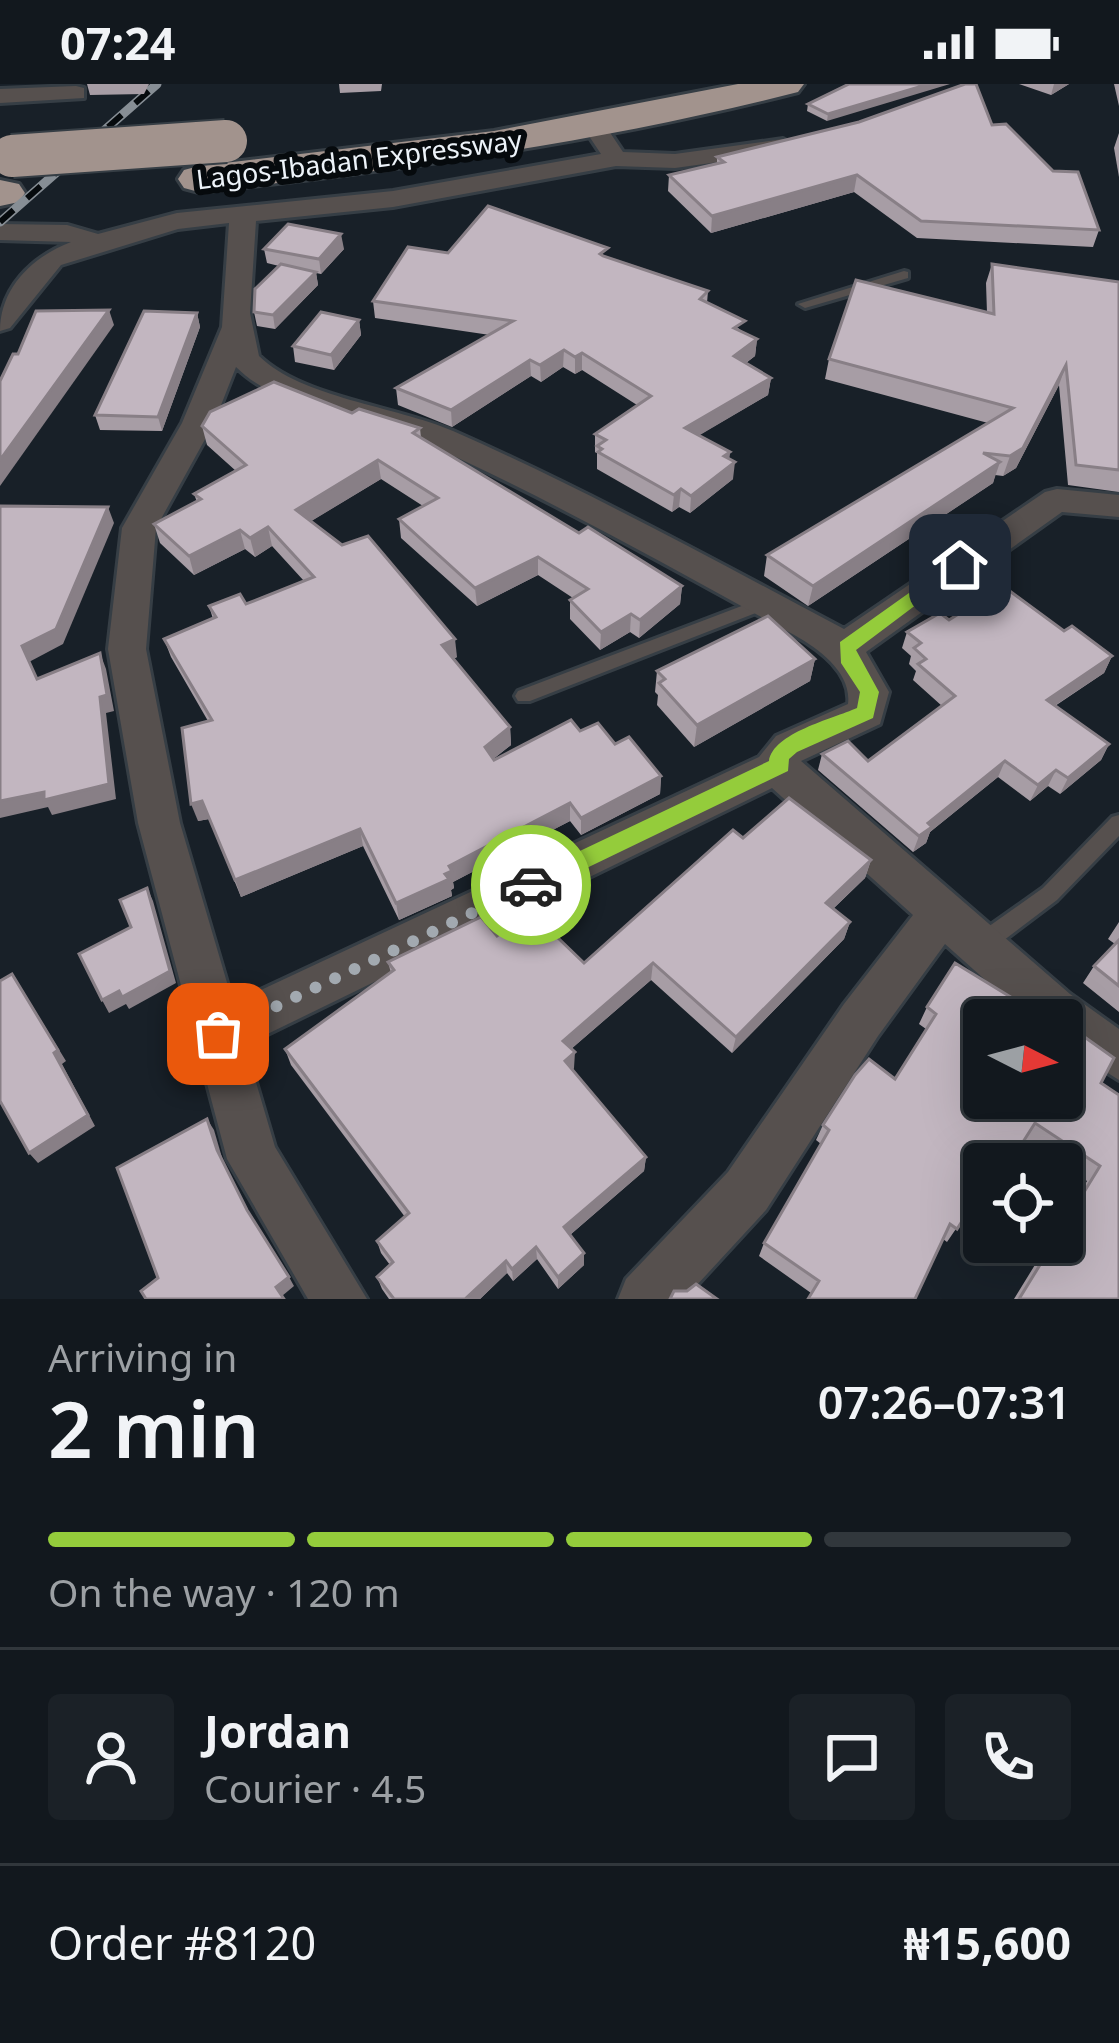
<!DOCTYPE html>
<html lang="en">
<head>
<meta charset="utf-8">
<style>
	:root { --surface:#12181e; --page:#1b2127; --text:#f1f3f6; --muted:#9ca0a4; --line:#31373c; --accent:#94cc3b }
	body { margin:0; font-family:"Noto Sans",sans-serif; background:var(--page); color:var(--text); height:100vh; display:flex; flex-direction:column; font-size:45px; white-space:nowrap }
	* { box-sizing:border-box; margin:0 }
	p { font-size:39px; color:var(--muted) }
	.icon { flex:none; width:66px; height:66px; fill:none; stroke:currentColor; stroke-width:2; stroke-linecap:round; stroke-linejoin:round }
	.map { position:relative; height:1215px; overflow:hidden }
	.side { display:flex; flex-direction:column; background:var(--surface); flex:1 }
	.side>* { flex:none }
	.needle { width:78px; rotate:96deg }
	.controls { position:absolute; left:963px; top:915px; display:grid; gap:24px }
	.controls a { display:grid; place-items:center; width:120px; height:120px; border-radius:12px; background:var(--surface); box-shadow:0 12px 48px #0002,0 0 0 3px var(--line); font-size:60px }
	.pin { position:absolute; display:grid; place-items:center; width:102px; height:102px; color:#fff; margin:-51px; border-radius:24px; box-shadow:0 6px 18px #0006 }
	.courier { position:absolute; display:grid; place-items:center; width:120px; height:120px; margin:-60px; border:9px solid #94cc3b; border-radius:50%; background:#fff; color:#222; box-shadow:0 3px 15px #0007 }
	.headline em { font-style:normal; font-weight:600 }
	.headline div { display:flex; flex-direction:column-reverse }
	.headline { display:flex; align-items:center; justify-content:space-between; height:204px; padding:0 48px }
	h1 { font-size:78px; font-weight:600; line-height:90px }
	.bar { display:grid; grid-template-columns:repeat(4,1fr); gap:18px 12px; align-content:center; height:144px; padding:0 48px }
	.bar i { height:15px; border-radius:9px; background:var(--line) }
	.bar .selected { background:var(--accent) }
	.bar p { grid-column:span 4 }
	.line { display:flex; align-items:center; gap:30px; padding:0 48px; border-top:3px solid var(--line) }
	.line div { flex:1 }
	.round { display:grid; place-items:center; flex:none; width:126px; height:126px; border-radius:12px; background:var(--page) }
	.status { display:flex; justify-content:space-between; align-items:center; height:84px; padding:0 60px; background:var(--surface); direction:ltr }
	.status svg { height:33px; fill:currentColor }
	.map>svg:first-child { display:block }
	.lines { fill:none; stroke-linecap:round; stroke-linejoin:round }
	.service-casing { stroke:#363e45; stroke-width:6 }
	.minor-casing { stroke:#363e45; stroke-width:6 }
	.motorway-casing { stroke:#363e45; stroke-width:6 }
	.service { fill:#56504e; fill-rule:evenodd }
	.minor { fill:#56504e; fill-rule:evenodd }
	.motorway { fill:#a2938d; fill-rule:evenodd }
	.rail-casing { stroke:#878e95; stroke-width:9 }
	.rail { stroke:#060a0d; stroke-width:6; stroke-dasharray:18; stroke-linecap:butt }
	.motorway-bridge-casing { stroke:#363e45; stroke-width:46; stroke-linecap:butt }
	.motorway-bridge { stroke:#a2938d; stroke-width:42 }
	.wall { fill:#a79da5 }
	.shaded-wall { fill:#887f86 }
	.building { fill:#c2b6c0; stroke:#887f86; stroke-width:3 }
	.route { fill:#94cc3b }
	.done { stroke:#a2a9b0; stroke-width:12; stroke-dasharray:0 21.6 }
	.labels { text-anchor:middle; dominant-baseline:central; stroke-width:12; stroke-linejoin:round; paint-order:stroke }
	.far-street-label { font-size:27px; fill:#edf3f9; stroke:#060a0d }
</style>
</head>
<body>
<div class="status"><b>07:24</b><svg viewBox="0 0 49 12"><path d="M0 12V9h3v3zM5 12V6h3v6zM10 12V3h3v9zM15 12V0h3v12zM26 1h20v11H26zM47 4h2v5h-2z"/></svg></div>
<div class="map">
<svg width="1119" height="1215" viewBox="0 0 1119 1215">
	<rect width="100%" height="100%" fill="#182028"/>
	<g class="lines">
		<defs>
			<g id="service">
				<path d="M 904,187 L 908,188 L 908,194 L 805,224 L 798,220 Z"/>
				<path d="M 765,513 L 773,519 L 771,523 L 530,617 L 518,617 L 515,612 L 518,607 Z"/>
				<path d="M 1119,731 L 1119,752 L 1057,816 L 987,869 L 979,871 L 971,869 L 968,862 L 971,855 L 1043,804 L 1112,733 Z"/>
			</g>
			<g id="minor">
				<path d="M 76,2 L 84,4 L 84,14 L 0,19 L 0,5 Z"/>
				<path d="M 595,36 L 603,38 L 623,68 L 675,70 L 783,55 L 795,62 L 783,69 L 675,84 L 616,82 L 393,123 L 256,137 L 250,229 L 259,272 C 302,314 395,322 453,347 C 586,406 716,477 844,545 L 1045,408 L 1057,405 L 1119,411 L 1119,433 L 1062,428 L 866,568 L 889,608 L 880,640 L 801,677 L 1070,910 L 1119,945 L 1119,996 L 1062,960 L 1062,936 L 1030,936 L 945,860 L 878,952 L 766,1126 L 684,1215 L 618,1215 L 626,1195 L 728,1088 L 844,920 L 913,831 L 772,704 L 245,961 L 275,1063 L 367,1215 L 308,1215 L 227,1075 L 138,739 L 108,565 L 122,444 L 182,339 L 222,243 L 229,139 L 178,145 L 61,181 L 10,244 L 0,247 C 0,204 32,173 71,158 L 0,156 L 0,140 L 67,141 L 98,150 L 177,129 L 393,107 L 601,70 L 583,43 ZM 236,283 C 282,329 370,334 430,361 C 555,418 676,486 796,552 C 819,565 852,589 848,620 L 776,652 L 759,673 L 233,919 L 180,739 L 146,565 L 156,444 L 214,339 Z"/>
			</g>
			<g id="motorway">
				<path d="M 738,0 L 804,0 L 798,8 C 601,58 401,86 199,108 L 184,104 L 178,95 L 184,86 L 199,82 L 494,47 Z"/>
				<path d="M 0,96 L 19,100 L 25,109 L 19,118 L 0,122 Z"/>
			</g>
		</defs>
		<use href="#service" class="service-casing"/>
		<use href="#minor" class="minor-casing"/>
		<use href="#motorway" class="motorway-casing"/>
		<use href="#service" class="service"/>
		<use href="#minor" class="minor"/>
		<use href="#motorway" class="motorway"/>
		<defs>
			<path id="rail" d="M 0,138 L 157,0"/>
		</defs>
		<use href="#rail" class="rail-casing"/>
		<use href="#rail" class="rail"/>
		<defs>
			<path id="motorway-bridge" d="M 12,72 L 226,57"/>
		</defs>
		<use href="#motorway-bridge" class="motorway-bridge-casing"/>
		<use href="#motorway-bridge" class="motorway-bridge"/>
	</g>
	<g class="wall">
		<path d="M 87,0 L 149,0 L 144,10 L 90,11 Z"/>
		<path d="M 339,0 L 382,0 L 381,7 L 340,9 Z"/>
		<path d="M 849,0 L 827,37 L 807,27 L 808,20 Z"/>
		<path d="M 1019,0 L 1069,0 L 1051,11 Z"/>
		<path d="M 1114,0 L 1119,0 L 1119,22 Z"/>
		<path d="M 992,41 L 1099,146 L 1093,163 L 917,154 L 854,108 L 711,149 L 668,107 L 669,91 L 717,80 L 717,73 Z"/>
		<path d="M 1119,49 L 1119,93 L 1114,64 Z"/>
		<path d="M 264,165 L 344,165 L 321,190 L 316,189 L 318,201 L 275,245 L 257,242 L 254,228 L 279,182 L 267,179 Z"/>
		<path d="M 448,169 L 608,174 L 708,207 L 707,219 L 743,248 L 757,255 L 755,272 L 746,279 L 771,294 L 768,311 L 699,351 L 730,368 L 729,374 L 733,395 L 690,429 L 679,423 L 672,428 L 597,385 L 597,369 L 595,368 L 595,350 L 637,321 L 582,286 L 575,290 L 563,283 L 541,298 L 531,292 L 452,343 L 398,321 L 396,304 L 490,251 L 375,234 L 373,217 Z"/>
		<path d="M 992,180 L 1119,198 L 1119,408 L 1068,401 L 1059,301 L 1016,384 L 1003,392 L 995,391 L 993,399 L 808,522 L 764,492 L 767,471 L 988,339 L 825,295 L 829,275 L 987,229 L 986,199 Z"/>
		<path d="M 197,229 L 200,243 L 162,347 L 100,346 L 95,331 Z"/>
		<path d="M 359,236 L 361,251 L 334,286 L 295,278 L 293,262 Z"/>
		<path d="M 352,329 L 420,344 L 421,354 L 579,449 L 682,502 L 680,520 L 639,554 L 630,548 L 600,566 L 570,535 L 570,516 L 573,514 L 538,491 L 477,522 L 401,454 L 399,435 L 423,422 L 381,395 L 311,437 L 457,573 L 453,575 L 510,643 L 511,661 L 493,675 L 580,647 L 615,660 L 661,692 L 660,710 L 581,751 L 570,737 L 453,798 L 454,804 L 451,806 L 452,812 L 399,836 L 363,762 L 241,813 L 209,735 L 198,737 L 208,637 L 171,573 L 164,555 L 213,535 L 209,522 L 246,520 L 304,497 L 272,462 L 255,473 L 245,465 L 194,491 L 160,459 L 154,440 L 197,418 L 194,410 L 236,387 L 207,361 L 202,342 Z"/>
		<path d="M 949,536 L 1064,547 L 1112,572 L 1104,589 L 1055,622 L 1109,660 L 1101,676 L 1060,710 L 1048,702 L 1030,717 L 998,693 L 930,748 L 926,759 L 913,768 L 818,686 L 822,670 L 868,677 L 942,622 L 913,596 L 916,587 L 909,580 L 911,572 L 902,564 L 907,548 Z"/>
		<path d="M 815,575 L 810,597 L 694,663 L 657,621 L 658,611 L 655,608 L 657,587 Z"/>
		<path d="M 743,754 L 871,776 L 865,794 L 833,825 L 850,838 L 844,855 L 732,969 L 651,896 L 571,965 L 574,984 L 572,986 L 646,1073 L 644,1087 L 570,1151 L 584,1181 L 558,1205 L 537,1175 L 513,1197 L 507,1189 L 480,1215 L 389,1215 L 382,1205 L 377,1193 L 390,1181 L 381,1169 L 377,1157 L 405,1133 L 291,981 L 285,965 L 391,889 L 388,878 L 497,852 L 584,879 Z"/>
		<path d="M 1119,838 L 1119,928 L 1083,899 L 1094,882 L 1115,860 L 1108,855 Z"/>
		<path d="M 927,923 L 1101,999 L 1119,1215 L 1014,1215 L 1049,1158 L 1062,1158 L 1062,1137 L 1087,1097 L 1024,1055 L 984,1080 L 984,1117 L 980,1122 L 975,1117 L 947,1158 L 943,1155 L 811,1209 L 759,1172 L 764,1159 L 821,1060 L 816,1056 L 823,1041 L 895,995 L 926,945 L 919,940 Z"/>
	</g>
	<g class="shaded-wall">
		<path d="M 929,0 L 950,0 L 827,37 L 828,30 Z"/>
		<path d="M 1054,0 L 1069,0 L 1051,11 Z"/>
		<path d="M 857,91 L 854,108 L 711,149 L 712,132 Z"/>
		<path d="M 341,150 L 344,165 L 321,190 L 319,175 Z"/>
		<path d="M 316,188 L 318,201 L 275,245 L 273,231 Z"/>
		<path d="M 109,226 L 114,241 L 0,402 L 0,376 Z"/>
		<path d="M 197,229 L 200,243 L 162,347 L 158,333 Z"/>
		<path d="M 359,236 L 361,251 L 334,286 L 331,271 Z"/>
		<path d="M 757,255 L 755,272 L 732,289 L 734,272 Z"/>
		<path d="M 564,266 L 563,283 L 541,298 L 540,281 Z"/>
		<path d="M 582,269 L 582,286 L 575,290 L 575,273 Z"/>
		<path d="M 530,276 L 531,292 L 452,343 L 451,326 Z"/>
		<path d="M 1066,281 L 1059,301 L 1016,384 L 1003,392 L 1010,372 Z"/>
		<path d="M 771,294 L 768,311 L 683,361 L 685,344 Z"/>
		<path d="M 730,368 L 728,383 L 735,378 L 733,395 L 690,429 L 691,412 L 724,372 Z"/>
		<path d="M 378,376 L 381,395 L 300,444 L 296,426 Z"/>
		<path d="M 1000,378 L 993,399 L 808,522 L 813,502 Z"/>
		<path d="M 681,405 L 679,423 L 672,428 L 674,411 Z"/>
		<path d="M 108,423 L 114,439 L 63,560 L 29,578 L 22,562 Z"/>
		<path d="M 268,443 L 272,462 L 255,473 L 250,454 Z"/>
		<path d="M 240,446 L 245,465 L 194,491 L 189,472 Z"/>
		<path d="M 538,473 L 538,491 L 477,522 L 475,504 Z"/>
		<path d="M 682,502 L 680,520 L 639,554 L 640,536 Z"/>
		<path d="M 631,530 L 630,548 L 600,566 L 601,548 Z"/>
		<path d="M 455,555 L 457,573 L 444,579 L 442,561 Z"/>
		<path d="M 100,569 L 106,585 L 114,627 L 106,629 L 116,715 L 52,731 L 48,723 L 0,734 L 0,717 L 44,708 L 100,613 Z"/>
		<path d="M 1112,572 L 1104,589 L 1039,632 L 1047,616 Z"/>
		<path d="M 815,575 L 810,597 L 694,663 L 697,641 Z"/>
		<path d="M 510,643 L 511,661 L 486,681 L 485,663 Z"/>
		<path d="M 1109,660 L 1101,676 L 1060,710 L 1068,694 Z"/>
		<path d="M 1005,677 L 998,693 L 930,748 L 926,759 L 913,768 L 919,752 L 928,739 Z"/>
		<path d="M 1056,686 L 1048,702 L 1030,717 L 1038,701 Z"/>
		<path d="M 661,692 L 660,710 L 581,751 L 581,734 Z"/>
		<path d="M 202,717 L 209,735 L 198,737 L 191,720 Z"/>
		<path d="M 570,719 L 570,737 L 453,798 L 454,804 L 451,806 L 452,812 L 399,836 L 396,819 L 445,790 L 449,782 Z"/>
		<path d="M 360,745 L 363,762 L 241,813 L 235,796 Z"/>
		<path d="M 871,776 L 865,794 L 820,837 L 826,819 Z"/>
		<path d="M 147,804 L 153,817 L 176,899 L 129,925 L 126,920 L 109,929 L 102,916 Z"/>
		<path d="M 850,838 L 844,855 L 732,969 L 736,953 Z"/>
		<path d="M 653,879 L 651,896 L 563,972 L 563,957 Z"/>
		<path d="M 20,902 L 66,977 L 62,980 L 95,1042 L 38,1079 L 29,1069 L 54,969 Z"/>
		<path d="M 575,968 L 574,984 L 565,993 L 565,977 Z"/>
		<path d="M 207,1035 L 214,1046 L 223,1077 L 217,1066 Z"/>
		<path d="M 646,1073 L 644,1087 L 564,1156 L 564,1143 Z"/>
		<path d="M 536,1163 L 537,1175 L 513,1197 L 512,1185 Z"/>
		<path d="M 584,1169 L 584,1181 L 558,1205 L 558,1193 Z"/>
		<path d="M 506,1177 L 507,1189 L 480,1215 L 465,1215 Z"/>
		<path d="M 289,1193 L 294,1202 L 282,1212 L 276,1203 Z"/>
	</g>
	<g class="building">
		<path d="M 849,0 L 929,0 L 828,30 L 808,20 Z"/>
		<path d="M 965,0 L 976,0 L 992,41 L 1006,40 L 1053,87 L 1078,88 L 1099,146 L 921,137 L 857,91 L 712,132 L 669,91 L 724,78 L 717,73 L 859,38 Z"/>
		<path d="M 488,122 L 608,164 L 600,170 L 603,172 L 708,207 L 700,215 L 745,237 L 734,244 L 757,255 L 734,272 L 771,294 L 685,344 L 730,368 L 724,372 L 735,378 L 691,412 L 681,405 L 674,411 L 598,368 L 602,365 L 597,362 L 606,356 L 595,350 L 651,312 L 582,269 L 575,273 L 564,266 L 540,281 L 530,276 L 451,326 L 396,304 L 513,237 L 373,217 L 408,163 L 448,169 Z"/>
		<path d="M 288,140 L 341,150 L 319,175 L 264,165 Z"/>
		<path d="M 281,180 L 316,188 L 273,231 L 254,228 L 255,205 Z"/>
		<path d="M 992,180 L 1119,198 L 1119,386 L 1076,381 L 1066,281 L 1023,364 L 1010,372 L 983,369 L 1000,378 L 813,502 L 767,471 L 1013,324 L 829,275 L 856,196 L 994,230 Z"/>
		<path d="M 109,226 L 0,376 L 0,297 L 13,270 L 18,270 L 36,227 Z"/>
		<path d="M 144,227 L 197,229 L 158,333 L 95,331 Z"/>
		<path d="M 321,228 L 359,236 L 331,271 L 293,262 Z"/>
		<path d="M 274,298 L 352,329 L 359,325 L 420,344 L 413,349 L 579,449 L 588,443 L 682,502 L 640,536 L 631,530 L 601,548 L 570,516 L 588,505 L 538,473 L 475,504 L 399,435 L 438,414 L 378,376 L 296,426 L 342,461 L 368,452 L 455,555 L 442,561 L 510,643 L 485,663 L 494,676 L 571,636 L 580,647 L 598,639 L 615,660 L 629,653 L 661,692 L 581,734 L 570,719 L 449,782 L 452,787 L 445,790 L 449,795 L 396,819 L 360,745 L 235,796 L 202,717 L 191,720 L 182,644 L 212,636 L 164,555 L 216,533 L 209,522 L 240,510 L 246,520 L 314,493 L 268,443 L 250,454 L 240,446 L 189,472 L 154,440 L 201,415 L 194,410 L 246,381 L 202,342 L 210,328 Z"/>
		<path d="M 0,422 L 108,423 L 56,545 L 22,562 L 37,595 L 100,569 L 107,611 L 100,613 L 109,700 L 44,716 L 44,708 L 0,717 Z"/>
		<path d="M 1003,502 L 1064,547 L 1072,542 L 1112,572 L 1047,616 L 1109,660 L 1068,694 L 1056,686 L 1038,701 L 1005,677 L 928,739 L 932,743 L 919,752 L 822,670 L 848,657 L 868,677 L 955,612 L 918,580 L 926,575 L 914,564 L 921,559 L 907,548 L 940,529 L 949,536 Z"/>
		<path d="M 768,532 L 815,575 L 697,641 L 659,599 L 665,595 L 657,587 Z"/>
		<path d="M 789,714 L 871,776 L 826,819 L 850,838 L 736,953 L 653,879 L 563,957 L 575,968 L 565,977 L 646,1073 L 564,1143 L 584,1169 L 558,1193 L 536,1163 L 512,1185 L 506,1177 L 465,1215 L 394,1215 L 377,1193 L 393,1178 L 377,1157 L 409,1129 L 285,965 L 394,886 L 388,878 L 481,833 L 497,852 L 530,827 L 584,879 L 733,746 L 743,754 Z"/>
		<path d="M 147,804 L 170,887 L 122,913 L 119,907 L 102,916 L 79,870 L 131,843 L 120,816 Z"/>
		<path d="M 1119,856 L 1119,902 L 1094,882 Z"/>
		<path d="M 955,879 L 1048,936 L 984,936 L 984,1014 L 1062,1014 L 1062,937 L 1114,974 L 1101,999 L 1119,1011 L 1119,1215 L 1019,1215 L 1054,1158 L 1062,1158 L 1062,1144 L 1100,1082 L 1035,1039 L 1009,1080 L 984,1080 L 984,1103 L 957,1145 L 950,1140 L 915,1215 L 808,1215 L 819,1197 L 764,1159 L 829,1046 L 823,1041 L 855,991 L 869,975 L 895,995 L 936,930 L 927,923 Z"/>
		<path d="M 12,890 L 58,966 L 54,969 L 88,1031 L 29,1069 L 0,1017 L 0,897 Z"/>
		<path d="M 207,1035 L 217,1066 L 247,1126 L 289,1193 L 276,1203 L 284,1215 L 146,1215 L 141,1207 L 158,1194 L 117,1084 Z"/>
		<path d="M 696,1200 L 717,1215 L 670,1215 L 674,1207 L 687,1207 Z"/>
	</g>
	<path class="route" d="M 954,477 L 969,481 L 856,566 L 879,608 L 873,634 L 797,668 L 789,675 L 788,687 L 539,807 L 523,807 L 523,794 L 769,677 C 773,649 832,635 857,624 L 860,608 L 841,579 L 840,558 Z"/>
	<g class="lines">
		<path class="done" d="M 218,950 L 531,801"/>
	</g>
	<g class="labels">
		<g class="far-street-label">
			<text transform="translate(359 75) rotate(-7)">Lagos-Ibadan Expressway</text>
		</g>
	</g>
</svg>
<div class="controls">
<a><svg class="needle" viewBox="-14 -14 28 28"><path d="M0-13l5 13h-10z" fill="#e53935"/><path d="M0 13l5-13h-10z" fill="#9ca0a4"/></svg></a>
<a><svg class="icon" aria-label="locate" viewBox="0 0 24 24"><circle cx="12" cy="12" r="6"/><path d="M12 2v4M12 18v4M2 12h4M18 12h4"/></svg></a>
</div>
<div class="pin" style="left:218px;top:950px;background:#ea580c"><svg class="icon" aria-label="bag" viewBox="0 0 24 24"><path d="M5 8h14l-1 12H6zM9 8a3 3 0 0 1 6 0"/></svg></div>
<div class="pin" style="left:960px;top:481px;background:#1f2937"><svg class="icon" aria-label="home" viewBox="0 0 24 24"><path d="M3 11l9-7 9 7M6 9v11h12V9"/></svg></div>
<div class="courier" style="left:531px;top:801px"><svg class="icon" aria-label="car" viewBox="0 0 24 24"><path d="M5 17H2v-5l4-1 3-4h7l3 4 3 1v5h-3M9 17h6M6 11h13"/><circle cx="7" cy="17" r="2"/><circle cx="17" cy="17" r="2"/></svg></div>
</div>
<section class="side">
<div class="headline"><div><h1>2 min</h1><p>Arriving in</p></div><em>07:26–07:31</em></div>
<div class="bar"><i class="selected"></i><i class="selected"></i><i class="selected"></i><i></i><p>On the way · 120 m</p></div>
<div class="line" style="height:216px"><a class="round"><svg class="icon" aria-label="person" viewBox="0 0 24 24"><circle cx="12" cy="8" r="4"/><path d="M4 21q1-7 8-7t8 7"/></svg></a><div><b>Jordan</b><p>Courier · 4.5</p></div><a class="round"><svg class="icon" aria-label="chat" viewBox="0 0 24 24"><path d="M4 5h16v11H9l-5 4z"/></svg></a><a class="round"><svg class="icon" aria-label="phone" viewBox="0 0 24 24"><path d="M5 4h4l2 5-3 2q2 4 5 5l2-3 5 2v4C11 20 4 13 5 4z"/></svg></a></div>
<div class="line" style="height:156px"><div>Order #8120</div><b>₦15,600</b></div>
</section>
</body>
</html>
